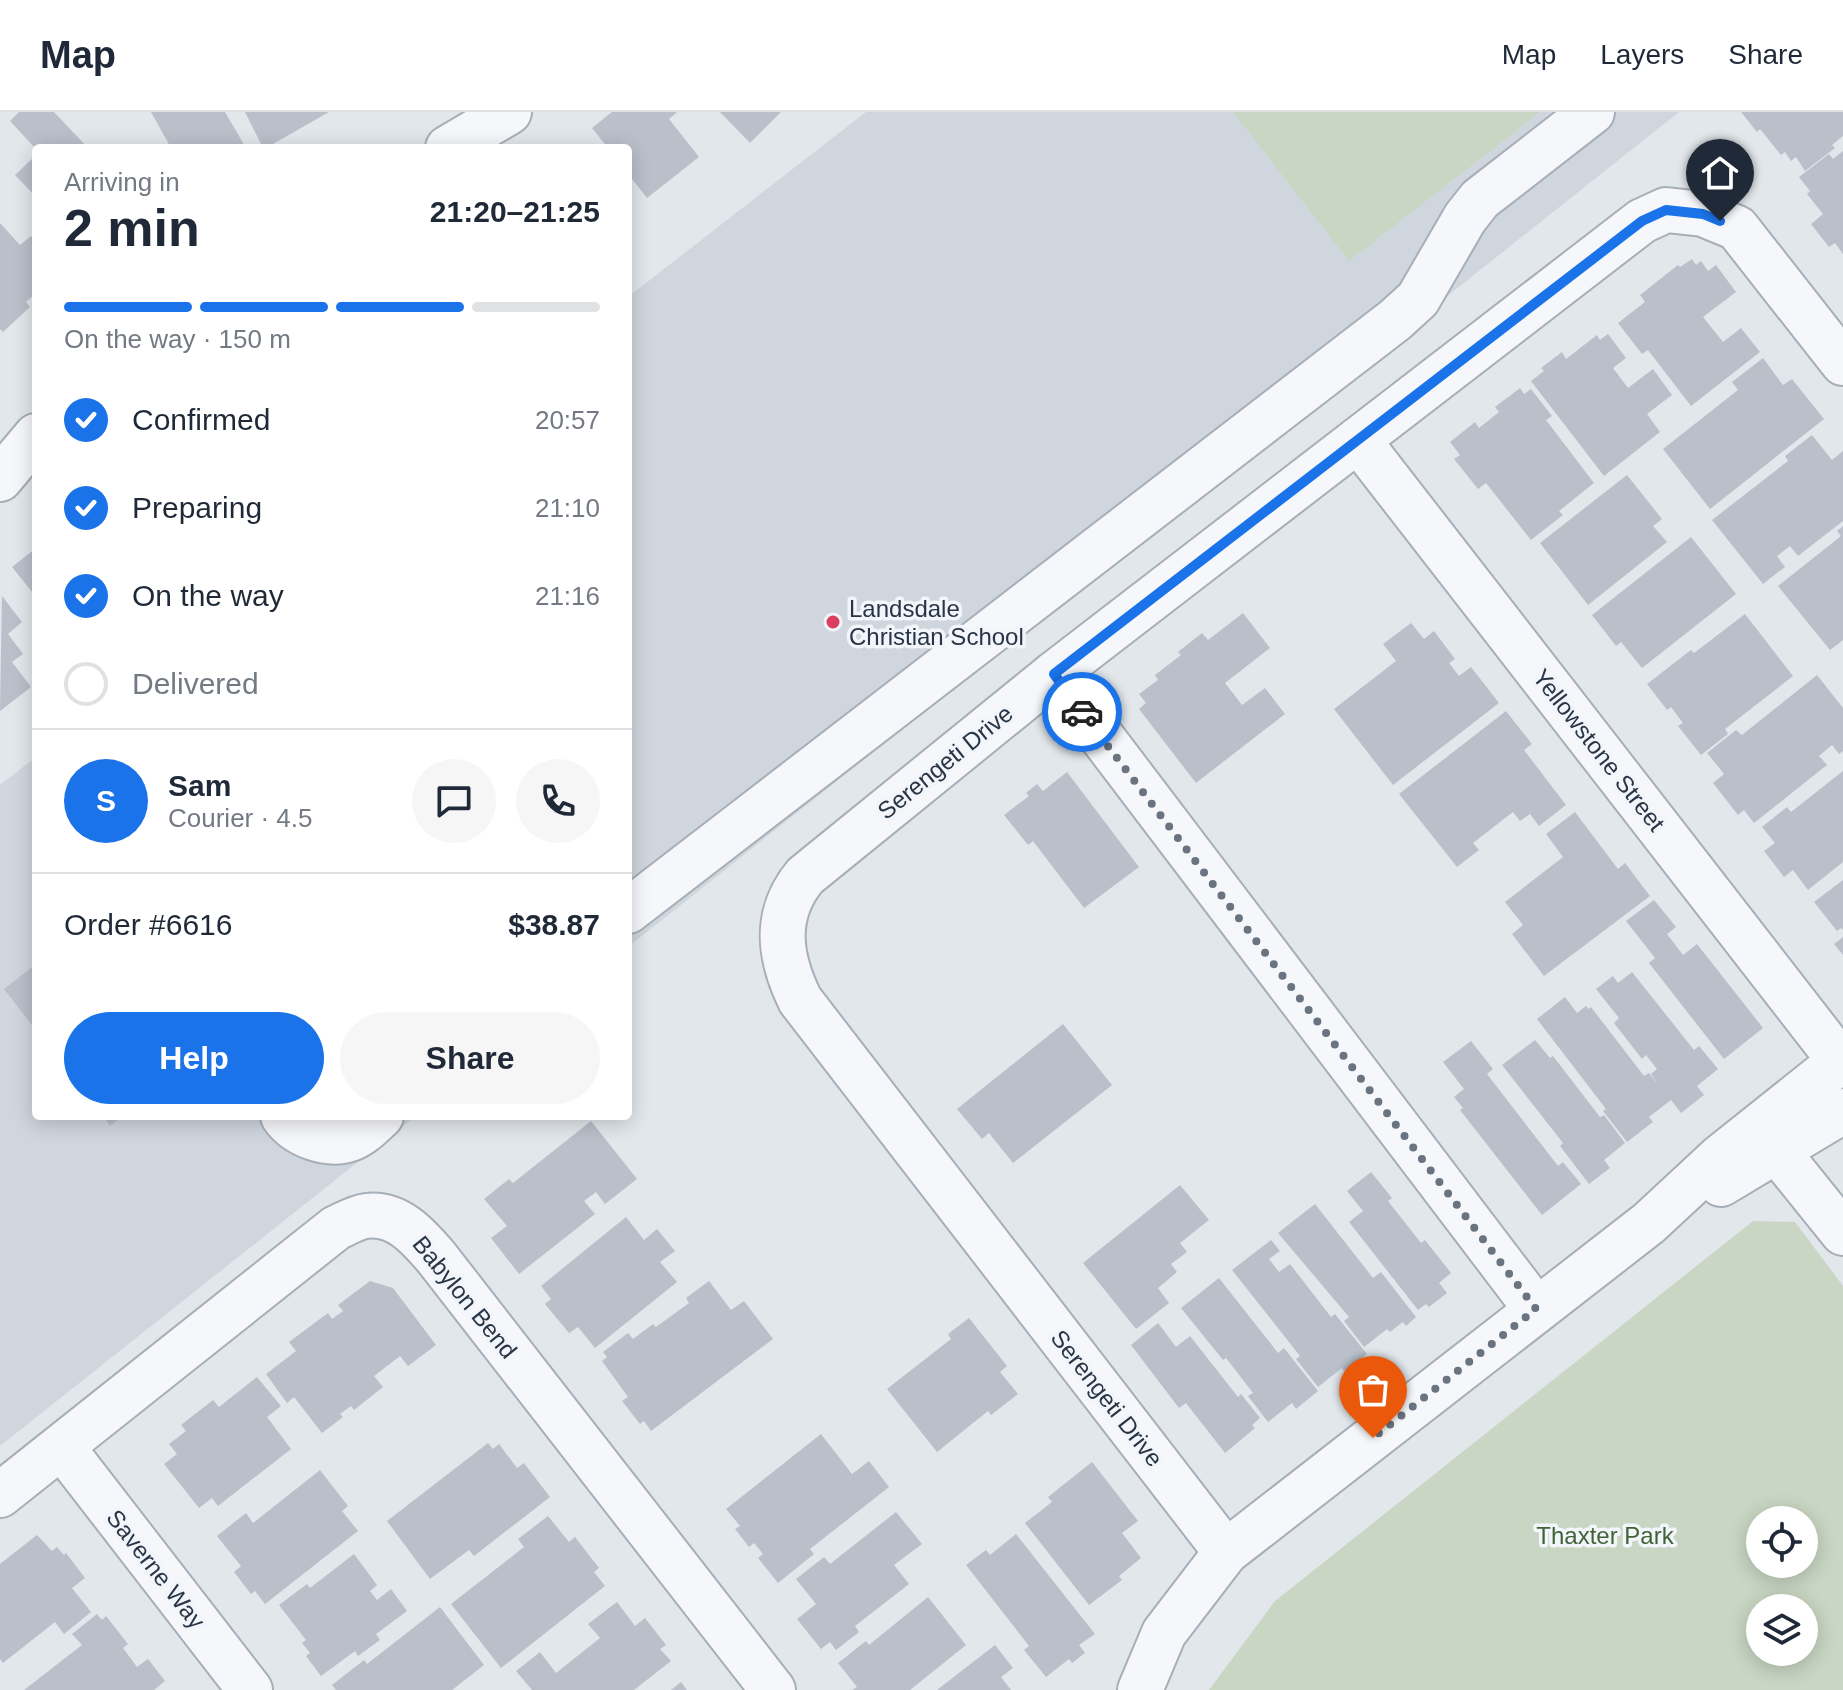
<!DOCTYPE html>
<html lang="en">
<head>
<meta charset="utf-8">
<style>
	:root { --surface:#fff; --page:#f6f6f7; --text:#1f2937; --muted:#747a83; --line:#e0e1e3; --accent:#1a73e8 }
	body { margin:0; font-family:Helvetica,sans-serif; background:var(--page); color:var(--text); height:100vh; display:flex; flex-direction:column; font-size:30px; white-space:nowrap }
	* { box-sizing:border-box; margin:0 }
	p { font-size:26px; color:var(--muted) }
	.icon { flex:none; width:44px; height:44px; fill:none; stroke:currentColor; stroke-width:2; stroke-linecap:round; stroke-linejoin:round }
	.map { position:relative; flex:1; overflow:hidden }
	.side { position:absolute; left:32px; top:32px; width:600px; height:976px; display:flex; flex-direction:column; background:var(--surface); border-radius:8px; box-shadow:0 4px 20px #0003 }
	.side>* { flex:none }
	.controls { position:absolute; left:1746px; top:1394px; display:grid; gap:16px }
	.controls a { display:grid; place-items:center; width:72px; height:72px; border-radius:50%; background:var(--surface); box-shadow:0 4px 20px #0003; font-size:40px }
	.pin { position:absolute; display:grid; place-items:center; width:68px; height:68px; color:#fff; margin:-82px -34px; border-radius:50% 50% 50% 0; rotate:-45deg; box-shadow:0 0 8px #0007 }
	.pin .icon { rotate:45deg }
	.courier { position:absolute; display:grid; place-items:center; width:80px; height:80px; margin:-40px; border:6px solid #1a73e8; border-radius:50%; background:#fff; color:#222; box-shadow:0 2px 10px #0007 }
	.head em { font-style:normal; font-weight:700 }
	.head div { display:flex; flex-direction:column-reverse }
	.head { display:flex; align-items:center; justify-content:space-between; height:136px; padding:0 32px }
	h1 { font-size:52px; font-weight:700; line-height:60px }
	.bar { display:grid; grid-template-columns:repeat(4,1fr); gap:12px 8px; align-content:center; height:96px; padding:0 32px }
	.bar i { height:10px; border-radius:6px; background:var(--line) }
	.bar .on { background:var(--accent) }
	.bar p { grid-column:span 4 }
	.line { display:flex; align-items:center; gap:20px; padding:0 32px; border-top:2px solid var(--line) }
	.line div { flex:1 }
	.round { display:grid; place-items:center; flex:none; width:84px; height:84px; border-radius:42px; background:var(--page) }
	ol { padding:0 32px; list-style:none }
	li { display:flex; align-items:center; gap:24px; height:88px }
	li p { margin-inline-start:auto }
	li .icon { padding:8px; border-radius:50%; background:var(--accent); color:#fff; stroke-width:4 }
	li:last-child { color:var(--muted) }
	li i { width:44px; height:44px; border:4px solid var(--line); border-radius:50% }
	.primary-button { display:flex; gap:16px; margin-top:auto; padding:16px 32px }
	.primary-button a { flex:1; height:92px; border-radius:48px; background:var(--accent); color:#fff; font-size:32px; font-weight:700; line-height:92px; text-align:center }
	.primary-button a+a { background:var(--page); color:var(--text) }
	header { display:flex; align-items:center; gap:48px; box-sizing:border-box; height:112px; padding:0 40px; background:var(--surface); border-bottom:2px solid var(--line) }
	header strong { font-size:38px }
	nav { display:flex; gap:44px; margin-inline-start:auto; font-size:28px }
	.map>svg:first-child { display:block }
	.built { fill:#d0d6de }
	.green { fill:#c9d6c3; fill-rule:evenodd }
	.building { fill:#b9c0ca }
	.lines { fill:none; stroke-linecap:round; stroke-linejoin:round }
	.minor-casing { stroke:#a7aeb7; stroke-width:48 }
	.minor { stroke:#f6f7fa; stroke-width:44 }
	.done { stroke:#6a7380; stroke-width:8; stroke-dasharray:0 14.4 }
	.route { stroke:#1a73e8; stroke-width:10 }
	.poi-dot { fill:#da3f5f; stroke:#f2f5f9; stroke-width:3 }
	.labels { text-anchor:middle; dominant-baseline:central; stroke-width:7; stroke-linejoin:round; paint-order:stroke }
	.poi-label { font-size:24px; fill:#293546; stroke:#f2f5f9; text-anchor:start }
	.street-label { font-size:24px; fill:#293546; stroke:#f2f5f9 }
	.park-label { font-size:24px; fill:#406335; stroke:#f2f5f9 }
</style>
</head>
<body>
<header>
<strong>Map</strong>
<nav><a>Map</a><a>Layers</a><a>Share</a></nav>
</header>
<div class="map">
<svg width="1843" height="1578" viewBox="0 0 1843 1578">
	<rect width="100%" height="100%" fill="#e2e7ec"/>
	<g class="built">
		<path d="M 866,0 L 1679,0 L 628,835 L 628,185 Z"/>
		<path d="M 36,645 L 36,1004 L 416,1004 L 0,1334 L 0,673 Z"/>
	</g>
	<g class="green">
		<path d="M 1233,0 L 1540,0 L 1349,149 Z"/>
		<path d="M 1753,1109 L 1795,1110 L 1843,1174 L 1843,1578 L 1209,1578 L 1275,1489 ZM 1760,1408 L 1804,1408 L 1804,1452 L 1760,1452 ZM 1760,1496 L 1804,1496 L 1804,1540 L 1760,1540 Z"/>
	</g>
	<g class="building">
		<path d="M 19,0 L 54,0 L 88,36 L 35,36 L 10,9 Z"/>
		<path d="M 151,0 L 225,0 L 246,36 L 171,36 Z"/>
		<path d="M 245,0 L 329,0 L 266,36 L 263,36 Z"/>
		<path d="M 612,0 L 677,0 L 669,7 L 699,45 L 647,86 L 628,62 L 628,36 L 608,36 L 592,16 Z"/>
		<path d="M 720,0 L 781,0 L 750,31 Z"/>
		<path d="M 1741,0 L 1843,0 L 1843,24 L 1832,33 L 1835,36 L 1805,59 L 1796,45 L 1791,49 L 1785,40 L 1781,43 L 1760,17 L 1757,20 Z"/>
		<path d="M 1843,39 L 1843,142 L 1835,131 L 1829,135 L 1811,112 L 1823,102 L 1807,82 L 1810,79 L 1799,65 L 1829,42 L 1833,47 Z"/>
		<path d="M 36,43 L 36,85 L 15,63 Z"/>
		<path d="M 0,111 L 20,133 L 31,124 L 36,130 L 36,181 L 26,190 L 30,195 L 3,220 L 0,217 Z"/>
		<path d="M 1692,147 L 1696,153 L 1701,149 L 1708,159 L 1716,153 L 1736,180 L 1703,205 L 1723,230 L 1741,216 L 1760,240 L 1691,294 L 1648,238 L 1642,242 L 1618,211 L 1645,190 L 1640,183 L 1678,153 L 1680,155 Z"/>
		<path d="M 1608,222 L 1626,246 L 1613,256 L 1628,276 L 1653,257 L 1672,283 L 1647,302 L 1660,320 L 1604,364 L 1531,269 L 1544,259 L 1541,256 L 1562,240 L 1566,247 L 1597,223 L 1600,228 Z"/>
		<path d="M 1763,246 L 1783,273 L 1792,267 L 1824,307 L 1710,397 L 1663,337 L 1738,278 L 1732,270 Z"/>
		<path d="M 1520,276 L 1524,282 L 1531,277 L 1552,304 L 1546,308 L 1594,371 L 1559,399 L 1563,403 L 1531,428 L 1486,371 L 1478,377 L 1454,347 L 1460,343 L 1450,330 L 1475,310 L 1479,316 L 1499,300 L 1495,295 Z"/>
		<path d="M 1812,323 L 1832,348 L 1843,339 L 1843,409 L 1798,444 L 1790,434 L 1777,444 L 1785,455 L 1763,472 L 1712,408 L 1788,349 L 1785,344 Z"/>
		<path d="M 1627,363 L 1662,407 L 1653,414 L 1667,430 L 1588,493 L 1540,431 Z"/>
		<path d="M 1843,414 L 1843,528 L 1830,538 L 1778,474 L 1841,424 L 1837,419 Z"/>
		<path d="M 1691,425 L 1736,482 L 1642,556 L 1621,530 L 1616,534 L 1592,503 Z"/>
		<path d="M 36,436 L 36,485 L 12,455 Z"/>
		<path d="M 2,484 L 22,510 L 8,522 L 23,542 L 12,550 L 31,575 L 0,599 Z"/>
		<path d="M 1243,501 L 1270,536 L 1225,571 L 1242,593 L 1265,576 L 1285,602 L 1196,671 L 1139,597 L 1146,591 L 1139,582 L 1158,568 L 1155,563 L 1181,543 L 1178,540 L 1202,521 L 1208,528 Z"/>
		<path d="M 1745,502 L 1793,564 L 1725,617 L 1728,622 L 1701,643 L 1678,614 L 1683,611 L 1671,595 L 1667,598 L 1647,572 L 1691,538 L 1694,541 Z"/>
		<path d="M 1411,511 L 1424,527 L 1434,519 L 1455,547 L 1449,551 L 1459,564 L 1471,555 L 1499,591 L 1393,673 L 1334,597 L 1396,549 L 1383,532 Z"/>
		<path d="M 1817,563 L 1843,596 L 1843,639 L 1839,642 L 1832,633 L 1819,644 L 1827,653 L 1754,711 L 1744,698 L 1738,703 L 1713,671 L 1724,662 L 1707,641 L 1736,618 L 1742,623 Z"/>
		<path d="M 1506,599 L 1532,632 L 1524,638 L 1566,693 L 1539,714 L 1530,702 L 1520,709 L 1513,700 L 1473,731 L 1479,738 L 1457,755 L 1399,682 Z"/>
		<path d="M 1843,659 L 1843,750 L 1808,778 L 1793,758 L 1784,765 L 1764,739 L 1775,731 L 1762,715 L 1787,695 L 1791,700 Z"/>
		<path d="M 1067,660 L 1139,755 L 1084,796 L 1033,729 L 1028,733 L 1004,703 L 1029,684 L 1026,681 L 1037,672 L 1043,679 Z"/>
		<path d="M 1575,700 L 1618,757 L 1625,751 L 1650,784 L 1544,864 L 1512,822 L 1523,813 L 1505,790 L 1563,745 L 1546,722 Z"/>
		<path d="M 1843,768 L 1843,818 L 1841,816 L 1837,819 L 1814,790 Z"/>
		<path d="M 1654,788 L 1676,815 L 1667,822 L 1683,843 L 1697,832 L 1763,916 L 1724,947 L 1649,851 L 1655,846 L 1626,809 Z"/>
		<path d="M 1843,825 L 1843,843 L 1834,832 Z"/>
		<path d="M 36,852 L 36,918 L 4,877 Z"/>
		<path d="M 1632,860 L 1694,938 L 1699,934 L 1718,957 L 1697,974 L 1704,983 L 1681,1001 L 1671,988 L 1649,1005 L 1653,1010 L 1627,1030 L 1603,999 L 1606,997 L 1537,907 L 1565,885 L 1577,901 L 1586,894 L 1589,897 L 1591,895 L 1644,964 L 1649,961 L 1658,973 L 1651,962 L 1657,957 L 1646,943 L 1642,947 L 1614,911 L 1619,906 L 1596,877 L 1613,864 L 1618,871 Z"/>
		<path d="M 1063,912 L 1112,973 L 1013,1051 L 989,1021 L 982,1027 L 957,997 Z"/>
		<path d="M 1535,928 L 1550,946 L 1553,944 L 1600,1005 L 1604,1003 L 1625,1031 L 1604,1048 L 1610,1056 L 1589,1072 L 1560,1034 L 1563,1031 L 1502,953 Z"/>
		<path d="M 1471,929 L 1493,957 L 1487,962 L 1558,1054 L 1563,1050 L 1581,1072 L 1542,1103 L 1460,998 L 1463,996 L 1454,985 L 1464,977 L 1443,950 Z"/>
		<path d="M 103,1004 L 123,1004 L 110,1014 Z"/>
		<path d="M 591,1009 L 637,1067 L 605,1092 L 596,1080 L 584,1089 L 595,1102 L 519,1162 L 491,1126 L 507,1114 L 484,1087 L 509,1067 L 513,1071 Z"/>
		<path d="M 1371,1060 L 1392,1086 L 1388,1089 L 1421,1131 L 1425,1128 L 1451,1161 L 1439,1171 L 1447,1181 L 1429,1195 L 1426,1192 L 1418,1198 L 1349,1110 L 1363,1099 L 1347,1079 Z"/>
		<path d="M 1180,1073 L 1209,1108 L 1180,1131 L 1187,1140 L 1171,1152 L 1177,1160 L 1158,1176 L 1169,1191 L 1136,1217 L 1083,1151 Z"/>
		<path d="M 1315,1092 L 1373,1166 L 1381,1160 L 1416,1205 L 1406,1214 L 1403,1210 L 1390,1220 L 1387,1217 L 1364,1235 L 1344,1209 L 1349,1205 L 1278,1121 Z"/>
		<path d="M 626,1105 L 644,1128 L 657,1117 L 675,1139 L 660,1150 L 677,1170 L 595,1236 L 578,1215 L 569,1221 L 545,1192 L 551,1187 L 541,1174 Z"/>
		<path d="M 1271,1128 L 1280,1139 L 1269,1147 L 1279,1160 L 1290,1152 L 1331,1205 L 1335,1202 L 1367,1242 L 1344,1259 L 1342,1256 L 1318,1275 L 1296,1247 L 1300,1244 L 1232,1158 Z"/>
		<path d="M 1219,1166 L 1278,1241 L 1284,1236 L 1318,1279 L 1296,1297 L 1292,1291 L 1268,1310 L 1248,1284 L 1253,1281 L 1226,1246 L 1223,1248 L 1181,1196 Z"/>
		<path d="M 370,1169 L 393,1176 L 436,1233 L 408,1254 L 400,1244 L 374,1264 L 383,1275 L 354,1298 L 351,1294 L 340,1302 L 343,1305 L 322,1321 L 294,1285 L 287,1291 L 266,1262 L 296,1239 L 289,1230 L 328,1201 L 332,1207 L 343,1199 L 338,1193 Z"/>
		<path d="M 709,1169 L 731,1198 L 744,1189 L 773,1227 L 651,1319 L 644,1309 L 640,1312 L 622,1289 L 628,1285 L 602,1249 L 607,1245 L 603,1240 L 628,1221 L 633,1227 L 653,1212 L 656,1215 L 689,1191 L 686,1186 Z"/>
		<path d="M 969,1206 L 1007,1254 L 1000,1260 L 1018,1282 L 991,1303 L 988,1299 L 937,1340 L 887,1277 L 951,1227 L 948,1222 Z"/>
		<path d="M 1158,1211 L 1176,1235 L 1190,1224 L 1238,1285 L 1241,1282 L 1260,1306 L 1252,1313 L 1255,1316 L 1225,1341 L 1186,1291 L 1179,1296 L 1131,1233 Z"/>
		<path d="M 257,1265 L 281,1294 L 267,1305 L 291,1337 L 218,1394 L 212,1386 L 199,1396 L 164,1352 L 177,1342 L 169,1332 L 186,1319 L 181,1313 L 213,1288 L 219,1295 Z"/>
		<path d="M 821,1322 L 852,1362 L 869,1349 L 889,1375 L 810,1437 L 814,1442 L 778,1471 L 758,1446 L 763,1442 L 754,1431 L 749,1435 L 735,1417 L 740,1414 L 726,1397 Z"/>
		<path d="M 488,1331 L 493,1337 L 499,1332 L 517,1356 L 524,1351 L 550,1385 L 474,1444 L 469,1438 L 430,1467 L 387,1409 Z"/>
		<path d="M 1092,1350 L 1138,1409 L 1122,1421 L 1141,1446 L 1119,1464 L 1122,1468 L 1089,1493 L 1025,1411 L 1052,1390 L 1048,1385 Z"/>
		<path d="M 320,1358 L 348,1394 L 342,1399 L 358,1419 L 265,1492 L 255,1479 L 251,1482 L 234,1460 L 241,1454 L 217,1424 L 246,1401 L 253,1411 Z"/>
		<path d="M 896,1400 L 922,1432 L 894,1453 L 909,1472 L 855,1514 L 859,1520 L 836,1538 L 830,1530 L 821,1537 L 797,1507 L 816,1492 L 796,1467 L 824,1445 L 830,1452 Z"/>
		<path d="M 548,1404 L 569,1430 L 575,1425 L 599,1456 L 594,1460 L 605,1474 L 501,1556 L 451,1492 L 524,1435 L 518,1427 Z"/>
		<path d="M 1016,1422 L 1095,1522 L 1079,1533 L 1085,1541 L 1072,1551 L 1069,1547 L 1046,1565 L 1024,1538 L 1029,1534 L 966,1453 L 986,1438 L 990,1443 Z"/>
		<path d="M 37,1423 L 52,1439 L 57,1435 L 64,1443 L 66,1441 L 85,1466 L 72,1476 L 91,1500 L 64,1522 L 55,1510 L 3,1551 L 0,1547 L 0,1452 Z"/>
		<path d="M 354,1442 L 377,1473 L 370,1479 L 377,1488 L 391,1477 L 407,1499 L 376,1522 L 380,1528 L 358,1544 L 355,1539 L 321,1564 L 306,1544 L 310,1541 L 302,1531 L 306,1528 L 279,1493 L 307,1472 L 310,1476 Z"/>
		<path d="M 928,1485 L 966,1533 L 910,1578 L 852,1578 L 857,1575 L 838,1551 L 866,1529 L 869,1533 Z"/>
		<path d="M 617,1490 L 635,1514 L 645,1506 L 666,1533 L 660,1537 L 671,1549 L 634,1578 L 532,1578 L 516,1559 L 540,1540 L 556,1561 L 600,1526 L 588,1512 Z"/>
		<path d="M 440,1495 L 484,1553 L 452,1578 L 336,1578 L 332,1573 L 364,1548 L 367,1552 Z"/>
		<path d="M 97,1502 L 102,1508 L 106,1504 L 128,1532 L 123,1536 L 137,1555 L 148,1547 L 165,1569 L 154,1578 L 24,1578 L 82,1533 L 72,1522 Z"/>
		<path d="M 995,1533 L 1013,1556 L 1001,1565 L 1011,1578 L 937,1578 Z"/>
		<path d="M 681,1570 L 687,1578 L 671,1578 Z"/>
	</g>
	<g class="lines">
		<defs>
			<g id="minor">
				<path d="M 448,36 L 509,0"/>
				<path d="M 1358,328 L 1840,949"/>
				<path d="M 0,367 L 36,324"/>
				<path d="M 1054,562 L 1536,1197"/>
				<path d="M 628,799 L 1395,208 L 1418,187 L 1465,106 L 1480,87 L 1592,0"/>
				<path d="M 283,1004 C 296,1023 327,1035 350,1027 C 362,1023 372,1012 381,1004"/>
				<path d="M 1777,1039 L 1843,1121"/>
				<path d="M 1721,1072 L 1843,999"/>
				<path d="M 62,1335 L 250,1578"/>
				<path d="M 0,1383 L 336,1116 C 345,1112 357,1105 366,1104 C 397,1100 418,1124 436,1145 L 773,1578"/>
				<path d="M 1226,1440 L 800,888 C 779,845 773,803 805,764 L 1054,562 L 1642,109 L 1666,98 L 1703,102 L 1737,116 L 1843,251"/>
				<path d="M 1140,1578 L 1164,1521 L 1226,1440 L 1649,1111 L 1719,1046 L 1843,947"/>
			</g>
		</defs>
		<use href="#minor" class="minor-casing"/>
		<use href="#minor" class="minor"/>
	</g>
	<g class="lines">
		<path class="done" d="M 1082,600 L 1536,1197 L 1373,1326"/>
		<path class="route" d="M 1082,600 L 1054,562 L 1642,109 L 1666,98 L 1703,102 L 1720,109"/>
	</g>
	<circle class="poi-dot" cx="833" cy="510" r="8"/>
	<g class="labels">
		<g class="poi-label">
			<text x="849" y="496">Landsdale<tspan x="849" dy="28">Christian School</tspan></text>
		</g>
		<g class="street-label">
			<text transform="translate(1599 638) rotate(52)">Yellowstone Street</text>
			<text transform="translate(945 650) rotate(-39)">Serengeti Drive</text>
			<text transform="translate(465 1185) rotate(51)">Babylon Bend</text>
			<text transform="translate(1107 1286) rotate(52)">Serengeti Drive</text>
			<text transform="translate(156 1457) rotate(52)">Saverne Way</text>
		</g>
		<g class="park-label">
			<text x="1605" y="1423">Thaxter Park</text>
		</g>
	</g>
</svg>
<div class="controls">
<a><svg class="icon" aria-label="locate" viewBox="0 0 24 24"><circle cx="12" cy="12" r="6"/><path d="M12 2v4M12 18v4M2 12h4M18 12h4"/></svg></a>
<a><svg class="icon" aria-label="layers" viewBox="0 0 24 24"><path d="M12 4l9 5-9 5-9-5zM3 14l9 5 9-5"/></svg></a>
</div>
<div class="pin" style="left:1373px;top:1326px;background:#ea580c"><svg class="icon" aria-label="bag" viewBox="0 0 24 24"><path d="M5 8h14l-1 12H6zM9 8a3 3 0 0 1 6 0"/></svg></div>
<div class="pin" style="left:1720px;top:109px;background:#1f2937"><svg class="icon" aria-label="home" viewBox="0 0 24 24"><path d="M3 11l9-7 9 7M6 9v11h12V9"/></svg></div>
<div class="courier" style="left:1082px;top:600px"><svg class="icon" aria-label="car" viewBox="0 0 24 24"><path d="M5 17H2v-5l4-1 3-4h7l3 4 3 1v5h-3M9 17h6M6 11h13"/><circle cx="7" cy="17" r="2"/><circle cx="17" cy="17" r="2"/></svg></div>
<section class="side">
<div class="head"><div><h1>2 min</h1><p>Arriving in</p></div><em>21:20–21:25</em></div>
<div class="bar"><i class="on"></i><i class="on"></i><i class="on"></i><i></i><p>On the way · 150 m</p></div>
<ol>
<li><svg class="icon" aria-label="check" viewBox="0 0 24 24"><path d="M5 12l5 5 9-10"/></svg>Confirmed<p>20:57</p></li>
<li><svg class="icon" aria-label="check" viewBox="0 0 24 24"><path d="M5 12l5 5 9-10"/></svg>Preparing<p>21:10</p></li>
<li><svg class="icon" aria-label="check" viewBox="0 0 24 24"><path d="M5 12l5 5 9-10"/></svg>On the way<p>21:16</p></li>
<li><i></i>Delivered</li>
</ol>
<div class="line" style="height:144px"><b class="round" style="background:var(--accent);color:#fff">S</b><div><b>Sam</b><p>Courier · 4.5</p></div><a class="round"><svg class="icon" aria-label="chat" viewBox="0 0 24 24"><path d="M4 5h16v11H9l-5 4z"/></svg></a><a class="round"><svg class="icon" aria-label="phone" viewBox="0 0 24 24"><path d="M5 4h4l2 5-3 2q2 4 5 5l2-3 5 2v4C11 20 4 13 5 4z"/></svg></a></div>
<div class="line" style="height:104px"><div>Order #6616</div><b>$38.87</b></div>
<div class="primary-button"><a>Help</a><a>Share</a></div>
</section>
</div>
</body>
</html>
